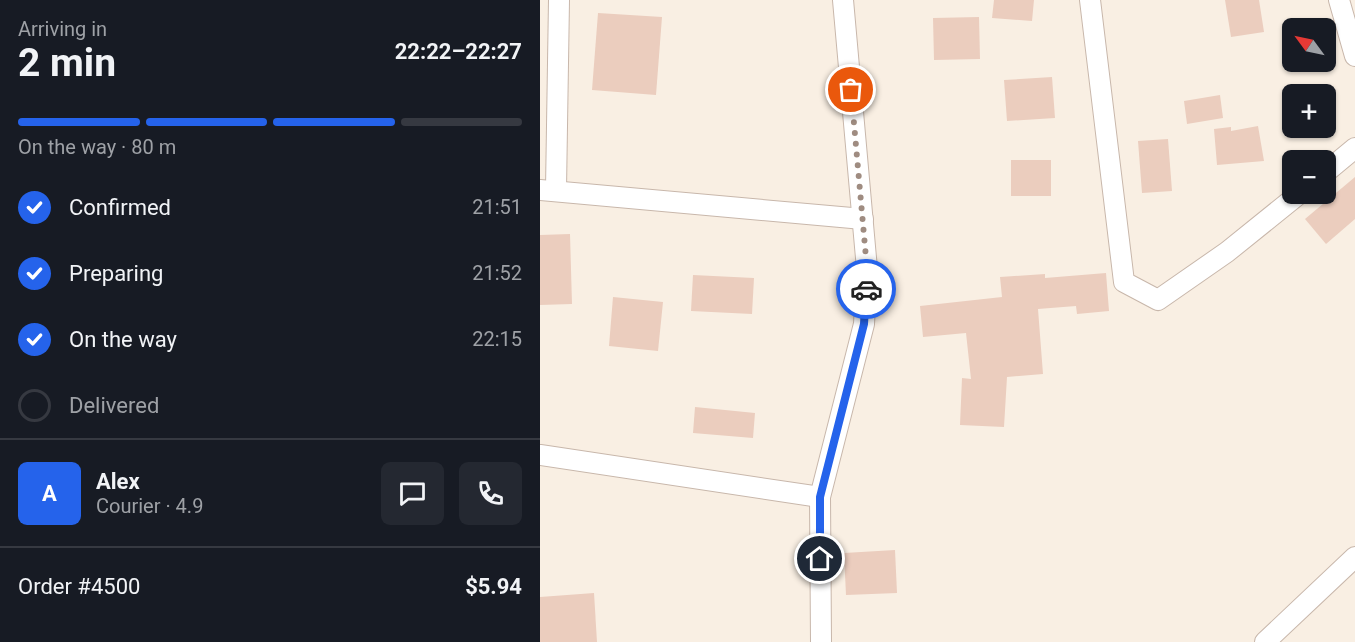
<!DOCTYPE html>
<html lang="en">
<head>
<meta charset="utf-8">
<style>
	:root { --surface:#171b24; --page:#242831; --text:#f1f3f6; --muted:#9ea1a6; --line:#363941; --accent:#2563eb }
	body { margin:0; font-family:Roboto,sans-serif; background:var(--page); color:var(--text); height:100vh; display:flex; flex-direction:column; font-size:22px; white-space:nowrap }
	* { box-sizing:border-box; margin:0 }
	p { font-size:20px; color:var(--muted) }
	.icon { flex:none; width:33px; height:33px; fill:none; stroke:currentColor; stroke-width:2; stroke-linecap:round; stroke-linejoin:round }
	.map { position:relative; flex:1; overflow:hidden }
	.details { display:flex; flex-direction:column; background:var(--surface); width:540px }
	.details>* { flex:none }
	.needle { width:39px; rotate:303deg }
	.controls { position:absolute; left:742px; top:18px; display:grid; gap:12px }
	.controls a { display:grid; place-items:center; width:54px; height:54px; border-radius:9px; background:var(--surface); box-shadow:0 2px 4px #0004; font-size:30px }
	.pin { position:absolute; display:grid; place-items:center; width:51px; height:51px; color:#fff; margin:-26px; border:3px solid #fff; border-radius:50%; box-shadow:0 2px 6px #0007 }
	.courier { position:absolute; display:grid; place-items:center; width:60px; height:60px; margin:-30px; border:4px solid #2563eb; border-radius:50%; background:#fff; color:#222; box-shadow:0 2px 8px #0007 }
	.summary em { font-style:normal; font-weight:700 }
	.summary div { display:flex; flex-direction:column-reverse }
	.summary { display:flex; align-items:center; justify-content:space-between; height:102px; padding:0 18px }
	h1 { font-size:39px; font-weight:700; line-height:45px }
	.bar { display:grid; grid-template-columns:repeat(4,1fr); gap:9px 6px; align-content:center; height:72px; padding:0 18px }
	.bar i { height:8px; border-radius:4px; background:var(--line) }
	.bar .current { background:var(--accent) }
	.bar p { grid-column:span 4 }
	.line { display:flex; align-items:center; gap:15px; padding:0 18px; border-top:2px solid var(--line) }
	.line div { flex:1 }
	.round { display:grid; place-items:center; flex:none; width:63px; height:63px; border-radius:9px; background:var(--page) }
	ol { padding:0 18px; list-style:none }
	li { display:flex; align-items:center; gap:18px; height:66px }
	li p { margin-inline-start:auto }
	li .icon { padding:6px; border-radius:50%; background:var(--accent); color:#fff; stroke-width:4 }
	li:last-child { color:var(--muted) }
	li i { width:33px; height:33px; border:3px solid var(--line); border-radius:50% }
	main { display:flex; flex:1; min-height:0 }
	.map>svg:first-child { display:block }
	.building { fill:#ebcdbe }
	.lines { fill:none; stroke-linecap:round; stroke-linejoin:round }
	.street-casing { stroke:#c8b7ab; stroke-width:22 }
	.street { stroke:#fff; stroke-width:20 }
	.done { stroke:#9f8c81; stroke-width:6; stroke-dasharray:0 10.8 }
	.route { stroke:#2563eb; stroke-width:8 }
</style>
</head>
<body>
<main>
<section class="details">
<div class="summary"><div><h1>2 min</h1><p>Arriving in</p></div><em>22:22–22:27</em></div>
<div class="bar"><i class="current"></i><i class="current"></i><i class="current"></i><i></i><p>On the way · 80 m</p></div>
<ol>
<li><svg class="icon" aria-label="check" viewBox="0 0 24 24"><path d="M5 12l5 5 9-10"/></svg>Confirmed<p>21:51</p></li>
<li><svg class="icon" aria-label="check" viewBox="0 0 24 24"><path d="M5 12l5 5 9-10"/></svg>Preparing<p>21:52</p></li>
<li><svg class="icon" aria-label="check" viewBox="0 0 24 24"><path d="M5 12l5 5 9-10"/></svg>On the way<p>22:15</p></li>
<li><i></i>Delivered</li>
</ol>
<div class="line" style="height:108px"><b class="round" style="background:var(--accent);color:#fff">A</b><div><b>Alex</b><p>Courier · 4.9</p></div><a class="round"><svg class="icon" aria-label="chat" viewBox="0 0 24 24"><path d="M4 5h16v11H9l-5 4z"/></svg></a><a class="round"><svg class="icon" aria-label="phone" viewBox="0 0 24 24"><path d="M5 4h4l2 5-3 2q2 4 5 5l2-3 5 2v4C11 20 4 13 5 4z"/></svg></a></div>
<div class="line" style="height:78px"><div>Order #4500</div><b>$5.94</b></div>
</section>
<div class="map">
<svg width="815" height="642" viewBox="0 0 815 642">
	<rect width="100%" height="100%" fill="#f9efe3"/>
	<g class="building">
		<path d="M 454,0 L 494,0 L 492,21 L 452,18 Z"/>
		<path d="M 685,0 L 719,0 L 724,32 L 691,37 Z"/>
		<path d="M 58,13 L 122,17 L 116,95 L 52,90 Z"/>
		<path d="M 439,17 L 440,59 L 394,60 L 393,18 Z"/>
		<path d="M 512,77 L 515,118 L 467,121 L 464,80 Z"/>
		<path d="M 680,95 L 683,118 L 647,124 L 644,101 Z"/>
		<path d="M 718,126 L 724,161 L 677,165 L 674,129 L 691,127 L 691,131 Z"/>
		<path d="M 628,139 L 632,191 L 602,193 L 598,141 Z"/>
		<rect x="471" y="160" width="40" height="36"/>
		<path d="M 815,177 L 815,219 L 786,244 L 765,219 Z"/>
		<path d="M 30,234 L 32,304 L 0,305 L 0,235 Z"/>
		<path d="M 566,273 L 569,311 L 537,314 L 536,306 L 498,309 L 503,374 L 467,377 L 464,427 L 420,425 L 422,378 L 431,379 L 426,333 L 383,337 L 380,306 L 462,297 L 460,277 L 505,274 L 505,278 Z"/>
		<path d="M 153,275 L 214,278 L 212,314 L 151,311 Z"/>
		<path d="M 73,297 L 123,302 L 118,351 L 69,346 Z"/>
		<path d="M 155,407 L 215,413 L 213,438 L 153,433 Z"/>
		<path d="M 355,550 L 357,593 L 306,595 L 304,553 Z"/>
		<path d="M 54,593 L 57,642 L 0,642 L 0,597 Z"/>
	</g>
	<g class="lines">
		<defs>
			<g id="street">
				<path d="M 550,0 L 584,282 L 618,300 L 687,252 L 759,194"/>
				<path d="M 799,0 L 815,56"/>
				<path d="M 786,172 L 815,148"/>
				<path d="M 16,189 L 19,0"/>
				<path d="M 0,190 L 323,219"/>
				<path d="M 0,455 L 280,497"/>
				<path d="M 281,642 L 280,497 L 324,324 L 327,269 L 303,0"/>
				<path d="M 725,642 L 815,557"/>
			</g>
		</defs>
		<use href="#street" class="street-casing"/>
		<use href="#street" class="street"/>
	</g>
	<g class="lines">
		<path class="done" d="M 311,90 L 327,269 L 326,289"/>
		<path class="route" d="M 280,559 L 280,497 L 324,324 L 326,289"/>
	</g>
</svg>
<div class="controls">
<a><svg class="needle" viewBox="-14 -14 28 28"><path d="M0-13l5 13h-10z" fill="#e53935"/><path d="M0 13l5-13h-10z" fill="#9ea1a6"/></svg></a>
<a>+</a>
<a>−</a>
</div>
<div class="pin" style="left:311px;top:90px;background:#ea580c"><svg class="icon" aria-label="bag" viewBox="0 0 24 24"><path d="M5 8h14l-1 12H6zM9 8a3 3 0 0 1 6 0"/></svg></div>
<div class="pin" style="left:280px;top:559px;background:#1f2937"><svg class="icon" aria-label="home" viewBox="0 0 24 24"><path d="M3 11l9-7 9 7M6 9v11h12V9"/></svg></div>
<div class="courier" style="left:326px;top:289px"><svg class="icon" aria-label="car" viewBox="0 0 24 24"><path d="M5 17H2v-5l4-1 3-4h7l3 4 3 1v5h-3M9 17h6M6 11h13"/><circle cx="7" cy="17" r="2"/><circle cx="17" cy="17" r="2"/></svg></div>
</div>
</main>
</body>
</html>
